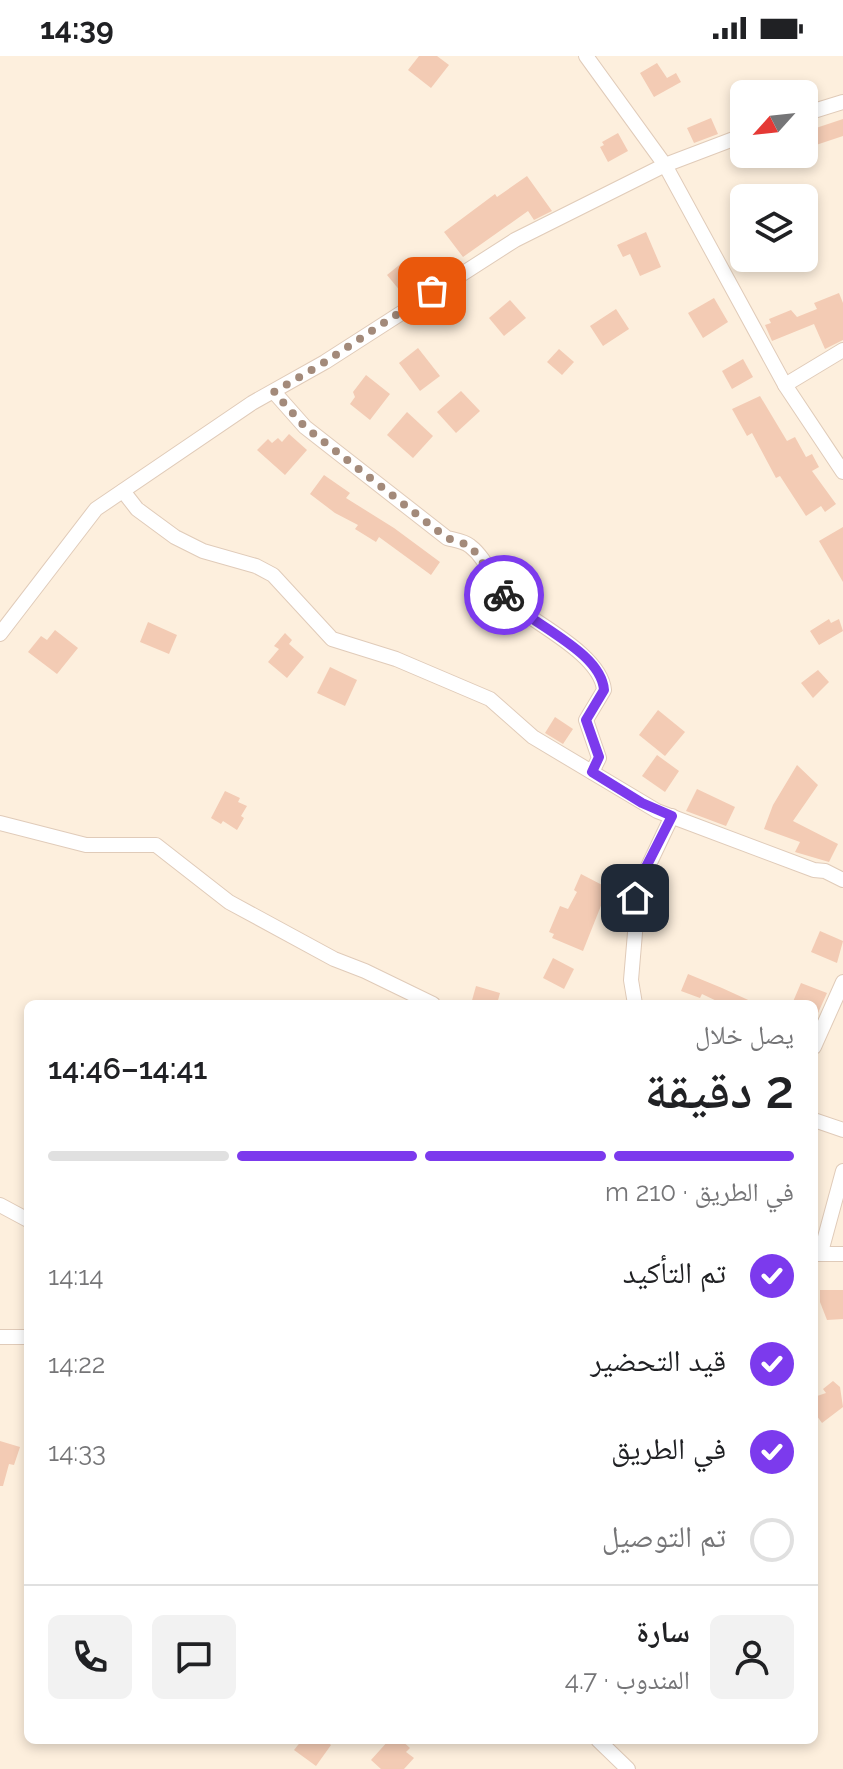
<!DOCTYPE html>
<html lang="ar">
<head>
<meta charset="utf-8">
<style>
	:root { --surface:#fff; --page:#f2f2f2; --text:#202124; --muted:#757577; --line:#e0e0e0; --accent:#7c3aed }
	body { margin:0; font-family:Raleway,"Noto Naskh Arabic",sans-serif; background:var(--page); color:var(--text); direction:rtl; height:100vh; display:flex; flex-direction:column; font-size:30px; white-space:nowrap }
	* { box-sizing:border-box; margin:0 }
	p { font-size:26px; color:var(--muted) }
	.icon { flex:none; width:44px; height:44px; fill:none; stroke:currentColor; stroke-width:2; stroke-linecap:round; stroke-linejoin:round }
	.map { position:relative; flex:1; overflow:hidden; direction:ltr }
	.details { position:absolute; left:24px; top:944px; width:794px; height:744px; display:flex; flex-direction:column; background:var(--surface); border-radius:12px; box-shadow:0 4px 12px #0003; direction:rtl }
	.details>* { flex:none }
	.needle { width:52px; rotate:243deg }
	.buttons { position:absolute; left:730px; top:24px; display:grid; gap:16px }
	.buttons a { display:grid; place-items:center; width:88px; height:88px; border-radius:12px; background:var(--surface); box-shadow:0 4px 12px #0003; font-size:40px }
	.pin { position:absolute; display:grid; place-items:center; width:68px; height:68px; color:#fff; margin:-34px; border-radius:16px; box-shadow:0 4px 12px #0006 }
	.courier { position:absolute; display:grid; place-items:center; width:80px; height:80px; margin:-40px; border:6px solid #7c3aed; border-radius:50%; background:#fff; color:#222; box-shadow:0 2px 10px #0007 }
	.overview em { font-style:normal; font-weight:600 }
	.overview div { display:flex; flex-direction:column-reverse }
	.overview { display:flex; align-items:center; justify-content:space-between; height:136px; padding:0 24px }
	h1 { font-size:52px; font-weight:600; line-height:60px }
	.bar { display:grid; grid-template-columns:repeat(4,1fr); gap:12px 8px; align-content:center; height:96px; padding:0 24px }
	.bar i { height:10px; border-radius:6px; background:var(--line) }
	.bar .active { background:var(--accent) }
	.bar p { grid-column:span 4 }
	.line { display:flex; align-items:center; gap:20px; padding:0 24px; border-top:2px solid var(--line) }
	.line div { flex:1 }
	.round { display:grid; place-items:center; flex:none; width:84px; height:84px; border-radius:12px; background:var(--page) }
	ol { padding:0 24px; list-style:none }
	li { display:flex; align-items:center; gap:24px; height:88px }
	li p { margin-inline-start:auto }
	li .icon { padding:8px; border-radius:50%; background:var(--accent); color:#fff; stroke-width:4 }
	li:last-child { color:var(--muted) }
	li i { width:44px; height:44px; border:4px solid var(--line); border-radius:50% }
	.status { display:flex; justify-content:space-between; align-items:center; height:56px; padding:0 40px; background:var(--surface); direction:ltr }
	.status svg { height:22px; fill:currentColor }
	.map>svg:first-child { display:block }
	.building { fill:#f3cbb4 }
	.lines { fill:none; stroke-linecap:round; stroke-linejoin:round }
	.minor-casing { stroke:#e0cbb9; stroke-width:16 }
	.minor { stroke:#fff; stroke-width:14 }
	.done { stroke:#a38a7a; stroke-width:8; stroke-dasharray:0 14.4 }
	.route { stroke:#7c3aed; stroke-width:10 }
</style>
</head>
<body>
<div class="status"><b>14:39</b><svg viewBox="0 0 49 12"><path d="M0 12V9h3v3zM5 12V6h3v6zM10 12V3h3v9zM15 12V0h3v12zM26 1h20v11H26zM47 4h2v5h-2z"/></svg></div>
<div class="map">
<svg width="843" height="1713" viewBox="0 0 843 1713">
	<rect width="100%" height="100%" fill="#fdefdd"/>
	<g class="building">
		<path d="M 419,0 L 437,0 L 449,9 L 431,32 L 408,14 Z"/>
		<path d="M 657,7 L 667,22 L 676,17 L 681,26 L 654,41 L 640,17 Z"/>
		<path d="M 711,62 L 718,78 L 694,87 L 687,72 Z"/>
		<path d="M 843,63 L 843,80 L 804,93 L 804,76 Z"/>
		<path d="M 618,77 L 628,95 L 608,106 L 600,91 L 604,89 L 602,86 Z"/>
		<path d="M 527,120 L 552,155 L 534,164 L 528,155 L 463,201 L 444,176 L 495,138 L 497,141 Z"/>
		<path d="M 646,176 L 661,211 L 640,220 L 630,198 L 623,201 L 617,189 Z"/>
		<path d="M 409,201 L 429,227 L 406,242 L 387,219 Z"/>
		<path d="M 839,237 L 843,247 L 843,284 L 825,293 L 814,268 L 772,285 L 765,269 L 771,267 L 769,263 L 791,254 L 797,261 L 817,253 L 814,247 Z"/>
		<path d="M 714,242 L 728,266 L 703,282 L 688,257 Z"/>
		<path d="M 510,244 L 526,262 L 504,280 L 489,262 Z"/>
		<path d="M 616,253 L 629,273 L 603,290 L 590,270 Z"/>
		<path d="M 418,292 L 440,320 L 420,335 L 399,307 Z"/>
		<path d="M 559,293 L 574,306 L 562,319 L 547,306 Z"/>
		<path d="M 743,303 L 753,321 L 732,333 L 722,315 Z"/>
		<path d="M 366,319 L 390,338 L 370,364 L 350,348 L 355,341 L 353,336 Z"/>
		<path d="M 461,335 L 480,355 L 456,377 L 437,356 Z"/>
		<path d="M 760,340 L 787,385 L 795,381 L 806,401 L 812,398 L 819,411 L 812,415 L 836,448 L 825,456 L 821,450 L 806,460 L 780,420 L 776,422 L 752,377 L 747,380 L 732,353 Z"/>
		<path d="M 407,356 L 433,380 L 413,402 L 387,379 Z"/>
		<path d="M 289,378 L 307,394 L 285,419 L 257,394 L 268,383 L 272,387 L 278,382 L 282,386 Z"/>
		<path d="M 324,419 L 350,437 L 346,442 L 394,472 L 440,506 L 431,519 L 379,481 L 376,486 L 355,473 L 358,469 L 335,457 L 310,438 Z"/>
		<path d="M 843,471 L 843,526 L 819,485 Z"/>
		<path d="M 829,563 L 831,567 L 839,563 L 843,575 L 819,589 L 810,575 Z"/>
		<path d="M 148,566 L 177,579 L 169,598 L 140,586 Z"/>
		<path d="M 55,574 L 78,592 L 57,618 L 28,596 L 41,580 L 47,584 Z"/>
		<path d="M 285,577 L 292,584 L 289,588 L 304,601 L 287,622 L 268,606 L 279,593 L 274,590 Z"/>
		<path d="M 330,611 L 357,624 L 345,650 L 317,637 Z"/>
		<path d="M 818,614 L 829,626 L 813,642 L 801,627 Z"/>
		<path d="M 658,654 L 685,676 L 665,700 L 639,679 Z"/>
		<path d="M 555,661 L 573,673 L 563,688 L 545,677 Z"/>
		<path d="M 657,699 L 679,715 L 665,736 L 642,720 Z"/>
		<path d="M 797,709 L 818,729 L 793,765 L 838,788 L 829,806 L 795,796 L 800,786 L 764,773 L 773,749 Z"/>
		<path d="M 697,733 L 735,751 L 726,770 L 686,755 Z"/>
		<path d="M 225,735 L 240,742 L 238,746 L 247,750 L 241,760 L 244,762 L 237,774 L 223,765 L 221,768 L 211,762 Z"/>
		<path d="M 581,818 L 608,832 L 583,895 L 552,882 L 554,878 L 549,876 L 560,850 L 568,853 L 577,836 L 574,834 Z"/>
		<path d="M 820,875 L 843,885 L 837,907 L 811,896 Z"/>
		<path d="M 553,902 L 574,913 L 564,933 L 543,922 Z"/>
		<path d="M 688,918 L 722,932 L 757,948 L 723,948 L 702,938 L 700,942 L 681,935 Z"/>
		<path d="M 801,927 L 827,937 L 814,966 L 814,948 L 792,948 Z"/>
		<path d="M 476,930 L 500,937 L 497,948 L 471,948 Z"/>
		<path d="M 820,1234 L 843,1234 L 843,1263 L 827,1264 L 820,1246 Z"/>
		<path d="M 833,1325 L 840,1331 L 843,1351 L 822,1367 L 814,1356 L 814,1341 L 826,1337 L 823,1333 Z"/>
		<path d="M 0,1385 L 20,1391 L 14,1409 L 9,1408 L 3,1430 L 0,1430 Z"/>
		<path d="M 302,1684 L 324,1684 L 331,1689 L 316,1710 L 294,1694 Z"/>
		<path d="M 389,1684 L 401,1684 L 410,1692 L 406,1696 L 414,1702 L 404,1713 L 381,1713 L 371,1704 Z"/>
	</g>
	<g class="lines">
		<defs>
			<g id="minor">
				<path d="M 586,0 L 665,109 L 785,329 L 843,416"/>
				<path d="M 804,58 L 843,46"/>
				<path d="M 785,329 L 843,294"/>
				<path d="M 274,336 L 305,371 L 447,482 C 454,484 464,485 470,490 C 490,505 495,535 515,550 C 540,570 601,600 604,634 L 586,664 L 599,702 L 592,716"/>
				<path d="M 123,435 L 137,453 L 175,481 L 203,495 L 256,510 L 273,519 L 332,583 L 396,603 L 490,643 L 533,681 L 657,755 L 814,814 L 825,815 L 843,824"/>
				<path d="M 0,578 L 96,453 L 252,347 L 325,306 L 515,184 L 665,109 L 744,79"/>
				<path d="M 0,767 L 86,789 L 156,789 L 229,846 L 334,903 L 365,915 L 433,948"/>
				<path d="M 635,948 L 631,924 L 636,865 L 635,838 L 672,760"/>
				<path d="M 814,991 L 843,926"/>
				<path d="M 814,1064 L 843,1074"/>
				<path d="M 0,1149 L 28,1164"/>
				<path d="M 821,1196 L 843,1115"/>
				<path d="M 816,1198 L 843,1198"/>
				<path d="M 0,1281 L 28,1281"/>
				<path d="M 598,1684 L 628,1713"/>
			</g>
		</defs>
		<use href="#minor" class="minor-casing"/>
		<use href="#minor" class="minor"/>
	</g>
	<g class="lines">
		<path class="done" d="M 432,235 L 325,306 L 274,336 L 305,371 L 447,482 L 471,490 L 504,539"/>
		<path class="route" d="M 504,539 C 528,568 601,594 604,634 L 586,664 L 599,701 L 592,716 L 642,747 L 672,760 L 646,811 L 635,842"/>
	</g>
</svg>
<div class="buttons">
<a><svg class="needle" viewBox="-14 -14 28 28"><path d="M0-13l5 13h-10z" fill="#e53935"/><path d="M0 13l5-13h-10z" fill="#757577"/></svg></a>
<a><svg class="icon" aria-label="layers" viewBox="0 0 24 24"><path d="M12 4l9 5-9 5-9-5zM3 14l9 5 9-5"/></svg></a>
</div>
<div class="pin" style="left:432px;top:235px;background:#ea580c"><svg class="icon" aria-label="bag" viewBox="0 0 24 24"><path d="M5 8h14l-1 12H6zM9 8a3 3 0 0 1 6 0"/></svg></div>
<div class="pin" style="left:635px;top:842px;background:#1f2937"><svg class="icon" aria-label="home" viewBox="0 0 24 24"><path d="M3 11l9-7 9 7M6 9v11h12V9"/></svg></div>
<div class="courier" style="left:504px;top:539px"><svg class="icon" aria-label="bike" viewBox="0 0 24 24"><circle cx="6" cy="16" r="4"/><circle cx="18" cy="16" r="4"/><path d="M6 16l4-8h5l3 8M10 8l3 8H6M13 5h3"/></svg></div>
<section class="details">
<div class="overview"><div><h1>2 دقيقة</h1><p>يصل خلال</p></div><em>14:41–14:46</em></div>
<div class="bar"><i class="active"></i><i class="active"></i><i class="active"></i><i></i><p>في الطريق · 210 m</p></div>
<ol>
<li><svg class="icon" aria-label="check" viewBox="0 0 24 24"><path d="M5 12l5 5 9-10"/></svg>تم التأكيد<p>14:14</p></li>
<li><svg class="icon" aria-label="check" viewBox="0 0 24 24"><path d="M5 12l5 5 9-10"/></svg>قيد التحضير<p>14:22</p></li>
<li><svg class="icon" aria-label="check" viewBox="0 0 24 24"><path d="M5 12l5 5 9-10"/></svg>في الطريق<p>14:33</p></li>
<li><i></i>تم التوصيل</li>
</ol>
<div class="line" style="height:144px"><a class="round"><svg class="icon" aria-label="person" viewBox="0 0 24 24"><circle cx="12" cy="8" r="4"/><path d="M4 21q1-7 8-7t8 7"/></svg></a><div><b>سارة</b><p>المندوب · 4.7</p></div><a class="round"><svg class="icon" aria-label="chat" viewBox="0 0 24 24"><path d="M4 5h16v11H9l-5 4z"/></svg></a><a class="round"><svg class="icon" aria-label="phone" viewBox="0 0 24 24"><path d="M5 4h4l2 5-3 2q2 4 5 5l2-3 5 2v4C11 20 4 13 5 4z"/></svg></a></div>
</section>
</div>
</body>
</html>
